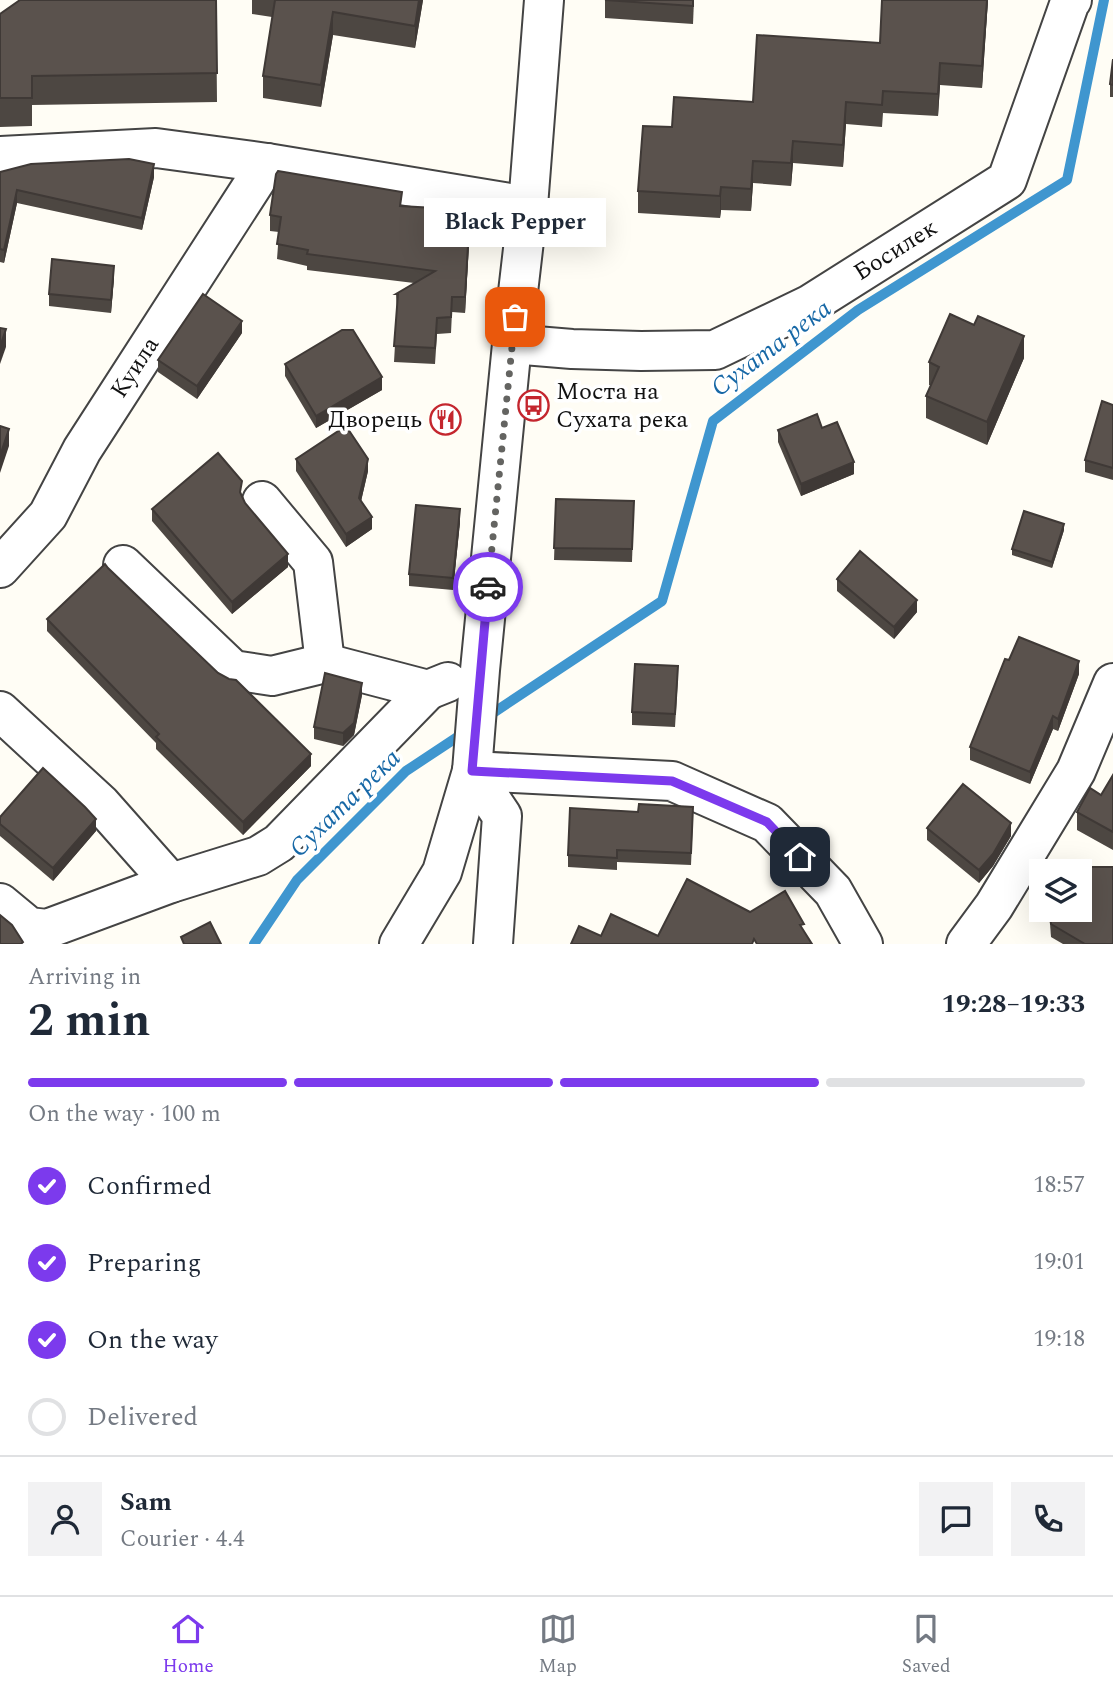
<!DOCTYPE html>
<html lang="en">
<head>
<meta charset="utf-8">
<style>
	:root { --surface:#fff; --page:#f2f2f3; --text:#1f2937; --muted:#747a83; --line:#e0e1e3; --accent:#7c3aed }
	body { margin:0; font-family:Spectral,serif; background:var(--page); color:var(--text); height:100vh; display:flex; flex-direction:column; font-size:26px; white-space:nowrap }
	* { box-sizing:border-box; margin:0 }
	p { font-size:23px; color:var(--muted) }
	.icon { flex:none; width:38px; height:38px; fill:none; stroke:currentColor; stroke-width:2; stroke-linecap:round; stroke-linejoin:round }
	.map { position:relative; height:944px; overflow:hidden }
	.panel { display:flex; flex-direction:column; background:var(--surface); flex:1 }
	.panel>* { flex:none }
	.tools { position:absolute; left:1029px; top:859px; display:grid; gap:14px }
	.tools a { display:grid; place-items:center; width:63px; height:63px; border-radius:0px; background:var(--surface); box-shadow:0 7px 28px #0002; font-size:35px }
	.pin { position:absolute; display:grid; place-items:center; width:60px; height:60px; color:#fff; margin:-30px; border-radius:14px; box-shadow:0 4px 10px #0006 }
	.courier { position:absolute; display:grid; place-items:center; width:70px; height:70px; margin:-35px; border:5px solid #7c3aed; border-radius:50%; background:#fff; color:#222; box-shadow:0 2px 9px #0007 }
	.bubble { position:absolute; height:49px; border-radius:0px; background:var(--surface); box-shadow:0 7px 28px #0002; font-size:23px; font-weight:700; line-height:49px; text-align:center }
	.overview em { font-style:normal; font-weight:700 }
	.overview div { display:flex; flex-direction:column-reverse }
	.overview { display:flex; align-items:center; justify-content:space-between; height:119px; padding:0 28px }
	h1 { font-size:46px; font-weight:700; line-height:52px }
	.bar { display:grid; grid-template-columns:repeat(4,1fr); gap:10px 7px; align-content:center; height:84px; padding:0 28px }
	.bar i { height:9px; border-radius:5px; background:var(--line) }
	.bar .current { background:var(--accent) }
	.bar p { grid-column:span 4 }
	.line { display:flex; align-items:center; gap:18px; padding:0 28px; border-top:2px solid var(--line) }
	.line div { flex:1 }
	.round { display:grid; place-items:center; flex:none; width:74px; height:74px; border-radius:0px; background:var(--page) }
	ol { padding:0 28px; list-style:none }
	li { display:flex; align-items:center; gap:21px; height:77px }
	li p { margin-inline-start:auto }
	li .icon { padding:7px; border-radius:50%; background:var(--accent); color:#fff; stroke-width:4 }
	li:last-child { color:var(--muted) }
	li i { width:38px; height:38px; border:4px solid var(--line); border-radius:50% }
	.dock { display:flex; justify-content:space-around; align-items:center; height:98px; border-top:2px solid var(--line); background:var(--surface); font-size:19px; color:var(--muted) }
	.dock a { display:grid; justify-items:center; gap:4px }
	.dock .current { color:var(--accent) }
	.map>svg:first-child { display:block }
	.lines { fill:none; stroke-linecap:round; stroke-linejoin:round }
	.stream { stroke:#3f96cf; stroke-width:10 }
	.minor-casing { stroke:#444; stroke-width:42 }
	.minor { stroke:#fff; stroke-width:38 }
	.wall { fill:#4d4742 }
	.shaded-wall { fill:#3f3936 }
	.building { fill:#5a524d; stroke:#3f3936; stroke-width:2 }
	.done { stroke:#646461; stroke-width:7; stroke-dasharray:0 12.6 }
	.route { stroke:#7c3aed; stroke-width:9 }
	.labels { text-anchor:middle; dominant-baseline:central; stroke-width:7; stroke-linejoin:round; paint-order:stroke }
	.street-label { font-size:24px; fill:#111; stroke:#fff }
	.poi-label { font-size:24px; fill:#111; stroke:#fff; text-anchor:start }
	.water-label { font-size:26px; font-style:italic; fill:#1768a6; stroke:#fff }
</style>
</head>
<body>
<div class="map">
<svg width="1113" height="944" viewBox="0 0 1113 944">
	<rect width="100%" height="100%" fill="#fffdf5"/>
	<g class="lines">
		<g class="stream">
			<path d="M 484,719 L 662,601 L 713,421 L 858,310 L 1067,180 L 1104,0"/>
			<path d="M 254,944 L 297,880 L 406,771 L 465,732"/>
		</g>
		<defs>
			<g id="minor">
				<path d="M 0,156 L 156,148 L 267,163 L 528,206"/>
				<path id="s1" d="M 512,344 L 572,349 L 641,351 L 715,350 L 809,305 L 1007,180 L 1070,2 L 1072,0"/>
				<path d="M 262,501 L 313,562 L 325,663"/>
				<path d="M 123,565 L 233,670 L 272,676 L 325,663 L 428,690 L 448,682"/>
				<path id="s2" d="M 0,568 L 48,515 L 82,450 L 267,163"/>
				<path d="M 0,711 L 101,804 L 171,883"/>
				<path d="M 472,771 L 672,781 L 767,823 L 833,891 L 863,944"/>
				<path d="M 472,771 L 502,816 L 493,944"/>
				<path d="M 0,903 L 29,927 L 47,929 L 171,883 L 258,856 L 279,843 L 428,690"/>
				<path d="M 399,944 L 442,872 L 472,771 L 480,670 L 512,344 L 528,206 L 544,0"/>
				<path d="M 966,944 L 994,906 L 1076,771 L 1113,683"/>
			</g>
		</defs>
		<use href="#minor" class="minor-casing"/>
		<use href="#minor" class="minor"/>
	</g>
	<g class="wall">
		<path d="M 216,0 L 217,102 L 32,105 L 32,126 L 0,127 L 0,14 Z"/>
		<path d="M 252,0 L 423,0 L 415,48 L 333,35 L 321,107 L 263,98 L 263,76 L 272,17 L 252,14 Z"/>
		<path d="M 605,0 L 694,0 L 693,24 L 605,18 Z"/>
		<path d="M 882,0 L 988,0 L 982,88 L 940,85 L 938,116 L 883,113 L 882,127 L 846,124 L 843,167 L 793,163 L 791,186 L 753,183 L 751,211 L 721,210 L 720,218 L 638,213 L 638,191 L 672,127 L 753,102 L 880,43 Z"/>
		<path d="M 1113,59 L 1113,97 L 1110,97 L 1110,84 Z"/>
		<path d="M 0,172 L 154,177 L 142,230 L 17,203 L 4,263 L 0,262 Z"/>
		<path d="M 402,206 L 470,226 L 465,313 L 452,312 L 451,333 L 437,334 L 435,364 L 394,362 L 397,310 L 396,294 L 414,283 L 307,270 L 307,266 L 277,259 L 279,232 L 270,231 L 270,215 Z"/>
		<path d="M 114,278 L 111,313 L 49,306 L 49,294 Z"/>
		<path d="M 242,333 L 197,399 L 158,372 L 158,360 Z"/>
		<path d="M 1024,358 L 987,445 L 926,418 L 926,396 L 931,385 L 929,385 L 929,362 Z"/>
		<path d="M 285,364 L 382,390 L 316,428 L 285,376 Z"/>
		<path d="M 1113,405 L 1113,480 L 1085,472 L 1085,460 Z"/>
		<path d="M 822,428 L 854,474 L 801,496 L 778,442 L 778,430 Z"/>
		<path d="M 296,459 L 368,471 L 361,501 L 372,529 L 346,547 L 296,471 Z"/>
		<path d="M 242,494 L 245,503 L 288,567 L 232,614 L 152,521 L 152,509 Z"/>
		<path d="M 556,499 L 634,501 L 632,562 L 554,560 Z"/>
		<path d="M 460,522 L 453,590 L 409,586 L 409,574 Z"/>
		<path d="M 1064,530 L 1052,568 L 1012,555 L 1012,549 Z"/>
		<path d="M 108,568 L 311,766 L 243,835 L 156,749 L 156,743 L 47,631 L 47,619 Z"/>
		<path d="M 837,579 L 917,612 L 894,639 L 837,591 Z"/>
		<path d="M 1009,660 L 1079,674 L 1058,731 L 1053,729 L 1030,784 L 970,760 L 970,747 Z"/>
		<path d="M 678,678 L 675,727 L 632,725 L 632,712 Z"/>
		<path d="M 362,695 L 354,735 L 343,746 L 314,739 L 314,727 Z"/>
		<path d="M 1113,775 L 1113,850 L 1077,830 L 1077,812 L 1101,795 Z"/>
		<path d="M 0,817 L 96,831 L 53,881 L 0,836 Z"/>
		<path d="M 693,819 L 691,865 L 617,862 L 617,870 L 568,867 L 568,855 Z"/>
		<path d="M 927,828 L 1011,836 L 993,866 L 979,883 L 927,840 Z"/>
		<path d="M 1049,910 L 1080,910 L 1113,944 L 1063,944 L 1051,937 Z"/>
	</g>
	<g class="shaded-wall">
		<path d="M 419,0 L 423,0 L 415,48 L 415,26 Z"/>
		<path d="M 987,0 L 988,0 L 982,88 L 982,66 Z"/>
		<path d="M 333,12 L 333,35 L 321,107 L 321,85 Z"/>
		<path d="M 940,63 L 940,85 L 938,116 L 938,94 Z"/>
		<path d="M 846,102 L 846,124 L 843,167 L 843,145 Z"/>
		<path d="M 793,141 L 793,163 L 791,186 L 791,163 Z"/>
		<path d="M 753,161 L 753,183 L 751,211 L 751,189 Z"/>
		<path d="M 154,164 L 154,177 L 142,230 L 142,218 Z"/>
		<path d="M 721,187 L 721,210 L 720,218 L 720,196 Z"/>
		<path d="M 17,190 L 17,203 L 4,263 L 4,250 Z"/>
		<path d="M 470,210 L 470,226 L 465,313 L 465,297 Z"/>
		<path d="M 114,266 L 114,278 L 111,313 L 111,300 Z"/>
		<path d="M 242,321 L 242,333 L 197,399 L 197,386 Z"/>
		<path d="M 6,329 L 6,347 L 0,364 L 0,347 Z"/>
		<path d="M 1024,336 L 1024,358 L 987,445 L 987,422 Z"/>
		<path d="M 382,377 L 382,390 L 316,428 L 316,416 Z"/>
		<path d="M 9,429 L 9,446 L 0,473 L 0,456 Z"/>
		<path d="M 368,459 L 368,471 L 359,510 L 359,498 Z"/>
		<path d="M 854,462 L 854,474 L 801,496 L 801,484 Z"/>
		<path d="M 460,509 L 460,522 L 453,590 L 453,578 Z"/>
		<path d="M 372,517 L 372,529 L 346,547 L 346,534 Z"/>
		<path d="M 1064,524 L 1064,530 L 1052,568 L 1052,562 Z"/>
		<path d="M 288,554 L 288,567 L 232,614 L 232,602 Z"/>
		<path d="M 917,600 L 917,612 L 894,639 L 894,627 Z"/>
		<path d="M 1079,661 L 1079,674 L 1058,731 L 1058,719 Z"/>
		<path d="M 362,683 L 362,695 L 354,735 L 343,746 L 343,733 Z"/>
		<path d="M 1053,716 L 1053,729 L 1030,784 L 1030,772 Z"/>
		<path d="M 311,754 L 311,766 L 243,835 L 243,822 Z"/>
		<path d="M 96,819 L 96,831 L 53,881 L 53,868 Z"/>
		<path d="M 1011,823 L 1011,836 L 993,866 L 979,883 L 979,870 Z"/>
	</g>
	<g class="building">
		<path d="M 20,0 L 216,0 L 217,73 L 32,76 L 32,98 L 0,98 L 0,14 Z"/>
		<path d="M 275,0 L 419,0 L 415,26 L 333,12 L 321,85 L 263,76 Z"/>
		<path d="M 605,0 L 693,0 L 693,6 Z"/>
		<path d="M 882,0 L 987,0 L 982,66 L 940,63 L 938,94 L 883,91 L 882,105 L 846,102 L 843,145 L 793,141 L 791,163 L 753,161 L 751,189 L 721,187 L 720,196 L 638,191 L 643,126 L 672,127 L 674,97 L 753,102 L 757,35 L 880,43 Z"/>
		<path d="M 1113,59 L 1113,85 L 1110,84 Z"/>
		<path d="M 129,159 L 154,164 L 142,218 L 17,190 L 4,250 L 0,249 L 0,172 L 31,164 Z"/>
		<path d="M 278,171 L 402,192 L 400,206 L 470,210 L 465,297 L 452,297 L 451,317 L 437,318 L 435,348 L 394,346 L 398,294 L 396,294 L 435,271 L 307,254 L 308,250 L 277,244 L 281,217 L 270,215 L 276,174 Z"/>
		<path d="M 52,259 L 114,266 L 111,300 L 49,294 Z"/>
		<path d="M 203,294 L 242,321 L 197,386 L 158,360 Z"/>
		<path d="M 950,314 L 974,325 L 978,316 L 1024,336 L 987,422 L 926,396 L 939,367 L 929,362 Z"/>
		<path d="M 0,328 L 6,329 L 0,347 Z"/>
		<path d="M 342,330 L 353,330 L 382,377 L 316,416 L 285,364 Z"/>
		<path d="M 1102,401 L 1113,405 L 1113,468 L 1085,460 Z"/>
		<path d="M 817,414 L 822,428 L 837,422 L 854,462 L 801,484 L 778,430 Z"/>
		<path d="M 0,426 L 9,429 L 0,456 Z"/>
		<path d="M 346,426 L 368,459 L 359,498 L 372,517 L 346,534 L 296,459 Z"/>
		<path d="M 218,453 L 242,481 L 240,492 L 245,503 L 288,554 L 232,602 L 152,509 Z"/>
		<path d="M 556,499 L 634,501 L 632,549 L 554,548 Z"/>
		<path d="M 416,505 L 460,509 L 453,578 L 409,574 Z"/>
		<path d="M 1024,511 L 1064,524 L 1052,562 L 1012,549 Z"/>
		<path d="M 860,551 L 917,600 L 894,627 L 837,579 Z"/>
		<path d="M 105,564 L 108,568 L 218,673 L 229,679 L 236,680 L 311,754 L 243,822 L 156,737 L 159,734 L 47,619 Z"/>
		<path d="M 1019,637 L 1079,661 L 1058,719 L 1053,716 L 1030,772 L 970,747 L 1005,659 L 1009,660 Z"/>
		<path d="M 635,664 L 678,666 L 675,714 L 632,712 Z"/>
		<path d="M 325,673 L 362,683 L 354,723 L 343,733 L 314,727 Z"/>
		<path d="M 43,768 L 85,807 L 96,819 L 53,868 L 0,824 L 0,817 Z"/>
		<path d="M 1113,775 L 1113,832 L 1077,812 L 1090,788 L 1101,795 Z"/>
		<path d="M 963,784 L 1011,823 L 993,854 L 979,870 L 927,828 Z"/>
		<path d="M 639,804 L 693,807 L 691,853 L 617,850 L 617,858 L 568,855 L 570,808 L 638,812 Z"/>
		<path d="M 1046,867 L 1113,867 L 1113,944 L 1085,944 L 1051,924 L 1049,910 L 1080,910 L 1080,872 L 1047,872 Z"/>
		<path d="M 687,879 L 750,912 L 785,891 L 804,924 L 800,925 L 812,944 L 757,944 L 754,939 L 752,944 L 571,944 L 579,926 L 601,936 L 611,914 L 658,936 Z"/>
		<path d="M 0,915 L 12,925 L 23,942 L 21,944 L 0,944 Z"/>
		<path d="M 210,922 L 221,944 L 184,944 L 181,937 Z"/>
	</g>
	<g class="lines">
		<path class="done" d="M 488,587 L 515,317"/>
		<path class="route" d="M 488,587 L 472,771 L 672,781 L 767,822 L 800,857"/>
	</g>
	<defs>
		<symbol id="bus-ring" viewBox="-11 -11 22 22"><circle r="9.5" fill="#fff" stroke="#c4262e" stroke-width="1.5"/><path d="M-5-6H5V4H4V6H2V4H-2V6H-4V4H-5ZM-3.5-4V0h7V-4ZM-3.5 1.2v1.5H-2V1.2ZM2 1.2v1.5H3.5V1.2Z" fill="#c4262e"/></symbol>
		<symbol id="restaurant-ring" viewBox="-11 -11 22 22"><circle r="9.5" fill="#fff" stroke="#c4262e" stroke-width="1.5"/><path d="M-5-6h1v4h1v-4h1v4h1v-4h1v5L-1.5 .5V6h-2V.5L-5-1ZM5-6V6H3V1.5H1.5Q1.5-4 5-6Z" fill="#c4262e"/></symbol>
	</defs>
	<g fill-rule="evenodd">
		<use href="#bus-ring" x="516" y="388" width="35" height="35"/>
		<use href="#restaurant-ring" x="428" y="402" width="35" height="35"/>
	</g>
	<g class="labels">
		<g class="street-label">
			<text stroke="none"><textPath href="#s1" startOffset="410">Босилек</textPath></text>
			<text stroke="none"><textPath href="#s2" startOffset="243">Куила</textPath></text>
		</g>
		<g class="poi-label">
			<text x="556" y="392">Моста на<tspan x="556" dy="28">Сухата река</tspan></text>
			<text x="422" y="420" text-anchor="end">Дворець</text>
		</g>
		<g class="water-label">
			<text transform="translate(771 348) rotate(-37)">Сухата река</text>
			<text transform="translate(345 803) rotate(-44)">Сухата река</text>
		</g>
	</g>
</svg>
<div class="tools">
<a><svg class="icon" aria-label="layers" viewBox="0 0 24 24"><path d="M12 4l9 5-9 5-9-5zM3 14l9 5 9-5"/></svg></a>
</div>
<div class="pin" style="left:515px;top:317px;background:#ea580c"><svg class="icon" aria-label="bag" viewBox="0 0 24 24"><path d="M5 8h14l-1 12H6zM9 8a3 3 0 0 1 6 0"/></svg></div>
<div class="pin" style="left:800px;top:857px;background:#1f2937"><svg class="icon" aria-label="home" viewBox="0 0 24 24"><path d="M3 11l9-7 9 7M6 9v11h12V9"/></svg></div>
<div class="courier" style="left:488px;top:587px"><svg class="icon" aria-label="car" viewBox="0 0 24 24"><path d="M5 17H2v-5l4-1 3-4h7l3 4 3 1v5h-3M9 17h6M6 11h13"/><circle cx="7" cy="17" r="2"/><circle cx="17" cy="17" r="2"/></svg></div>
<div class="bubble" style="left:424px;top:198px;width:182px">Black Pepper</div>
</div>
<section class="panel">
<div class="overview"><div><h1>2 min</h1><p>Arriving in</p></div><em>19:28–19:33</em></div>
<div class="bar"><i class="current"></i><i class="current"></i><i class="current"></i><i></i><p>On the way · 100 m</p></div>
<ol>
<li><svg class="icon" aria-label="check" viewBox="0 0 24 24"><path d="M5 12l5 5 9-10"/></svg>Confirmed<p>18:57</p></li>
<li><svg class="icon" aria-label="check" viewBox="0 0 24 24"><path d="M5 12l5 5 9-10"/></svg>Preparing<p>19:01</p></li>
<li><svg class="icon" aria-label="check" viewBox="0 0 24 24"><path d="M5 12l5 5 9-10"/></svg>On the way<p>19:18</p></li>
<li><i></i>Delivered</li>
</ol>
<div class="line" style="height:126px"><a class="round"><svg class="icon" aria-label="person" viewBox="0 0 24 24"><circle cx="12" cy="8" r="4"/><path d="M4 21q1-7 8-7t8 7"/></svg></a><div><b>Sam</b><p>Courier · 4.4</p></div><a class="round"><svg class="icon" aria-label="chat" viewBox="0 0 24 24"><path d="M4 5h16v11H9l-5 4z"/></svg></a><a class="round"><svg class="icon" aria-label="phone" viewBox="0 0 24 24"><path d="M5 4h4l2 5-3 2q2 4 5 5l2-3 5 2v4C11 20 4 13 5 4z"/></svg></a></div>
</section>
<nav class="dock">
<a class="current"><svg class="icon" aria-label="home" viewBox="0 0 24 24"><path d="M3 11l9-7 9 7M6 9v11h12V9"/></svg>Home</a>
<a><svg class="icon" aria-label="map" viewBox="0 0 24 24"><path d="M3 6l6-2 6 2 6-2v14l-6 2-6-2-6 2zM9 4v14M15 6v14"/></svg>Map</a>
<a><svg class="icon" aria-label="saved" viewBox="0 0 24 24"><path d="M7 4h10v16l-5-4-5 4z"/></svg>Saved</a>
</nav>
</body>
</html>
